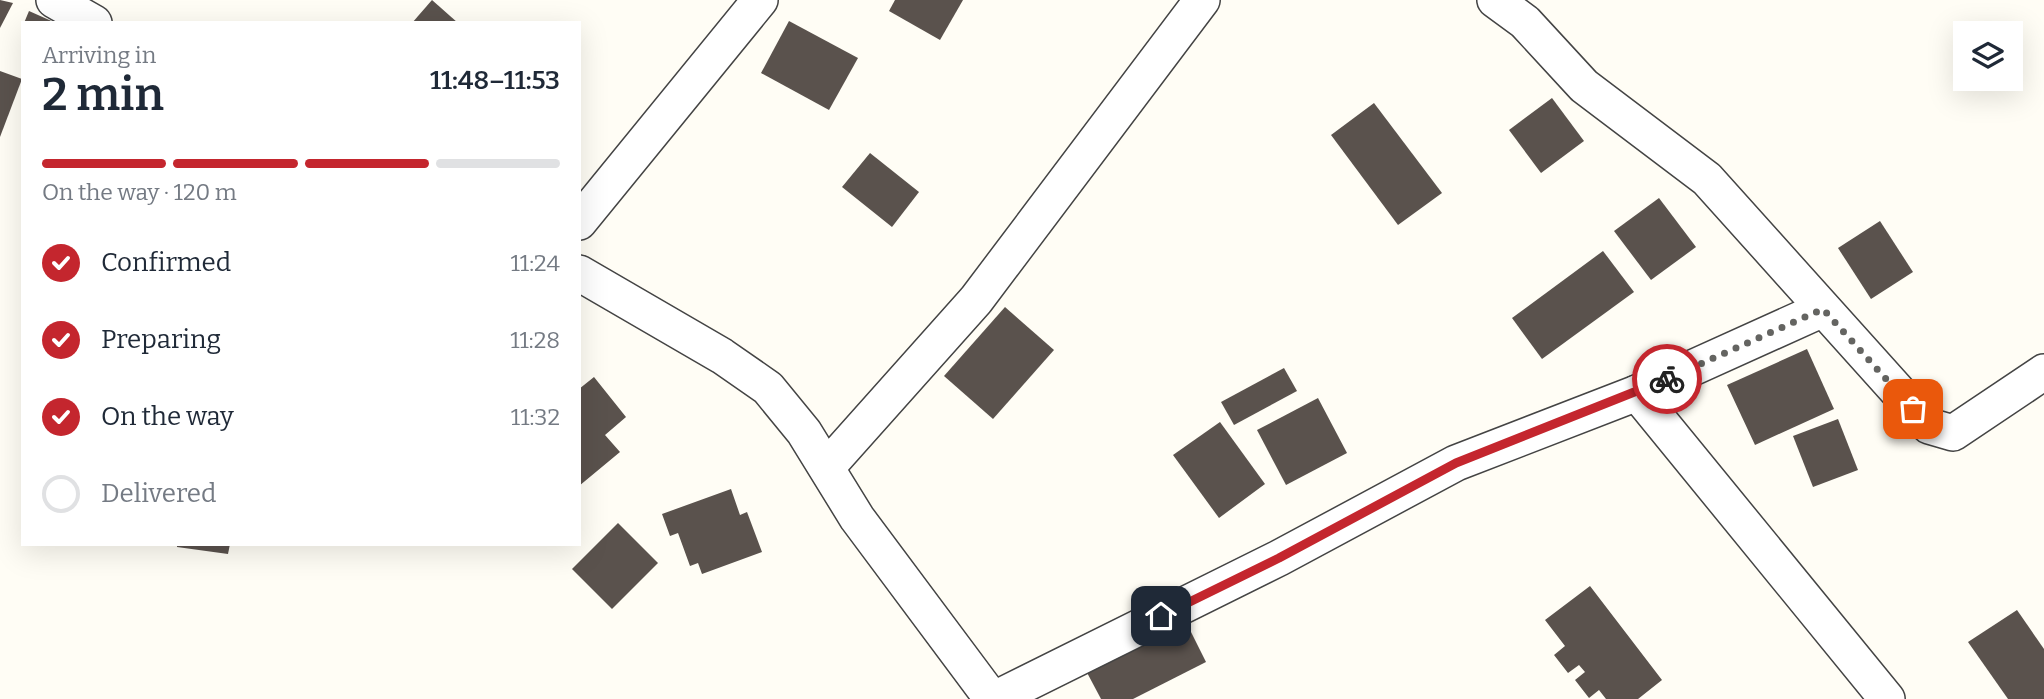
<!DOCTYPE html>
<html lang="en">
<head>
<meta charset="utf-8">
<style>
	:root { --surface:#fff; --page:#f6f6f7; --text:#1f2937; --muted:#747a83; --line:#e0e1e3; --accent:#c4262e }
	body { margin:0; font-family:Bitter,serif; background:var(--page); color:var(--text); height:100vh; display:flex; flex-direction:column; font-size:26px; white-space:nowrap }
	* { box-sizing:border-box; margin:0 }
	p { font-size:23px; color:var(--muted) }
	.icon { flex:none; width:38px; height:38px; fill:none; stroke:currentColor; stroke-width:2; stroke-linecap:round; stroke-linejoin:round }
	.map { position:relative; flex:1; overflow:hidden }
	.side { position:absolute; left:21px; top:21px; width:560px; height:525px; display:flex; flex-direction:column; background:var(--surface); border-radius:0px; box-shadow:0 7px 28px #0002 }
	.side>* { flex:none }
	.controls { position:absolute; left:1953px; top:21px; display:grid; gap:14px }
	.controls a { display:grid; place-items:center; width:70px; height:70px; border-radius:0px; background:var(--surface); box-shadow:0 7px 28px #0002; font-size:35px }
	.pin { position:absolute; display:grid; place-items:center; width:60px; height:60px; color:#fff; margin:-30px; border-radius:14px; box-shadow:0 4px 10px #0006 }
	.courier { position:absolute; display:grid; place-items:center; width:70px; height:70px; margin:-35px; border:5px solid #c4262e; border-radius:50%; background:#fff; color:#222; box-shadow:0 2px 9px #0007 }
	.headline em { font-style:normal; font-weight:600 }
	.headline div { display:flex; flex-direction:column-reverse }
	.headline { display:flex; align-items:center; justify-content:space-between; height:119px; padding:0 21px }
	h1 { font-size:46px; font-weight:600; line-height:52px }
	.bar { display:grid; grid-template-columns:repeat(4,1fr); gap:10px 7px; align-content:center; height:84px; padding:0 21px }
	.bar i { height:9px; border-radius:5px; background:var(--line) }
	.bar .current { background:var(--accent) }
	.bar p { grid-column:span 4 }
	ol { padding:0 21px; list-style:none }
	li { display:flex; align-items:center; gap:21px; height:77px }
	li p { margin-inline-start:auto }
	li .icon { padding:7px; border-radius:50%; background:var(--accent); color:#fff; stroke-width:4 }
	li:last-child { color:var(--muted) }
	li i { width:38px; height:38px; border:4px solid var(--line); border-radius:50% }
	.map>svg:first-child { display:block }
	.building { fill:#5a524d }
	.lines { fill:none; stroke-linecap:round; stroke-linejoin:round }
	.minor-casing { stroke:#444; stroke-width:38 }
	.minor { stroke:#fff; stroke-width:35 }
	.done { stroke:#646461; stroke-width:7; stroke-dasharray:0 12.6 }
	.route { stroke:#c4262e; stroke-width:9 }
</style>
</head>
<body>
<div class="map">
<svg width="2044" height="699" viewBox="0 0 2044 699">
	<rect width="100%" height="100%" fill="#fffdf5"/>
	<g class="building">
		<path d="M 0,0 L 13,3 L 0,28 Z"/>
		<path d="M 432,0 L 458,23 L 412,23 Z"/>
		<path d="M 895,0 L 963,0 L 940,40 L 889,11 Z"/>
		<path d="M 29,11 L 56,23 L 24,23 Z"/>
		<path d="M 789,21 L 858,58 L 829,110 L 761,73 Z"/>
		<path d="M 0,71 L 22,79 L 0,137 Z"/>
		<path d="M 1552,98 L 1584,141 L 1541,173 L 1509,130 Z"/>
		<path d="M 1374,103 L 1442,193 L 1398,225 L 1331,135 Z"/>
		<path d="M 870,153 L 919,192 L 892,227 L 842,187 Z"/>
		<path d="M 1659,198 L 1696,247 L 1651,280 L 1614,231 Z"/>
		<path d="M 1880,221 L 1913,272 L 1871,299 L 1838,248 Z"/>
		<path d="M 1603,251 L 1634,292 L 1542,359 L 1512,318 Z"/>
		<path d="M 1005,307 L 1054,350 L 993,419 L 944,376 Z"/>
		<path d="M 1807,349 L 1834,409 L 1755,445 L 1727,385 Z"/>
		<path d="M 1284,368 L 1297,391 L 1234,425 L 1221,402 Z"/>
		<path d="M 594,377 L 626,417 L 605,435 L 620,452 L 579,486 L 579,389 Z"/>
		<path d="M 1318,398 L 1347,453 L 1286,485 L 1257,430 Z"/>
		<path d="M 1838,419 L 1858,470 L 1813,487 L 1793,436 Z"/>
		<path d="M 1220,422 L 1265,484 L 1219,518 L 1173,455 Z"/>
		<path d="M 731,489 L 740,515 L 747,512 L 762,552 L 702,574 L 698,563 L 690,566 L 678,533 L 670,536 L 662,514 Z"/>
		<path d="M 618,523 L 658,563 L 612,609 L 572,569 Z"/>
		<path d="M 177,544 L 230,544 L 228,554 L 177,547 Z"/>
		<path d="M 1590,586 L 1662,680 L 1638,699 L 1606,699 L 1599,690 L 1589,698 L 1575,680 L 1585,672 L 1579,665 L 1568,673 L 1554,655 L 1565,646 L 1545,620 Z"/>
		<path d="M 2017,610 L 2044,649 L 2044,699 L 2008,699 L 1968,642 Z"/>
		<path d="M 1183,616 L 1206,662 L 1133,699 L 1101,699 L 1084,667 Z"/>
	</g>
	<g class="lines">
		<defs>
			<g id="minor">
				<path d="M 54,0 L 94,23"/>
				<path d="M 1495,0 L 1525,22 L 1584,86 L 1707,179 L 1929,426 L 1953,433 L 2044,372"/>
				<path d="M 579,222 L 760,0"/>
				<path d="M 579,273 L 722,356 L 768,388 L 804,432 L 857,518 L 992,699"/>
				<path d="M 1637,393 L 1887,699"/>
				<path d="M 827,467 L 976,300 L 1202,0"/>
				<path d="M 995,699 L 1279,558 L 1456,463 L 1637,393 L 1823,309"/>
			</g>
		</defs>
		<use href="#minor" class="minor-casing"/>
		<use href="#minor" class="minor"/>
	</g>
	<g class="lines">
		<path class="done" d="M 1667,379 L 1823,309 L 1913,409"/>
		<path class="route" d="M 1161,616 L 1279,558 L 1456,463 L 1667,379"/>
	</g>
</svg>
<div class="controls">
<a><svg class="icon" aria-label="layers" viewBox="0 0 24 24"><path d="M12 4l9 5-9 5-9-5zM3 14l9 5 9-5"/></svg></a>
</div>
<div class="pin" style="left:1913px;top:409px;background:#ea580c"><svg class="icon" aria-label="bag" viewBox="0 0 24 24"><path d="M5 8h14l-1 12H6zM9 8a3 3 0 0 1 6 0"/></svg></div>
<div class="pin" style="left:1161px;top:616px;background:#1f2937"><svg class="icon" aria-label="home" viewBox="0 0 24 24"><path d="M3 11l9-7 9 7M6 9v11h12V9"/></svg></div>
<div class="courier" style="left:1667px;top:379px"><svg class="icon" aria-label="bike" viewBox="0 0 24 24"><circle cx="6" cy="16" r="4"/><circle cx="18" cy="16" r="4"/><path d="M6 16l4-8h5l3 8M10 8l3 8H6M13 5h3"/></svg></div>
<section class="side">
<div class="headline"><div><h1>2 min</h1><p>Arriving in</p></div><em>11:48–11:53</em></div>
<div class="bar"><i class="current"></i><i class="current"></i><i class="current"></i><i></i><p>On the way · 120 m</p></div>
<ol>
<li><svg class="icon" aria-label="check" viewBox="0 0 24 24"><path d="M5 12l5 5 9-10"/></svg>Confirmed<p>11:24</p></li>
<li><svg class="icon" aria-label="check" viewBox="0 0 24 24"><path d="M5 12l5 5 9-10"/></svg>Preparing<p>11:28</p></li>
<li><svg class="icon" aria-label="check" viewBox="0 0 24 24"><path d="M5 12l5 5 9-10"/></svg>On the way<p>11:32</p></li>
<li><i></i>Delivered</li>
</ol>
</section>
</div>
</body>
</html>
